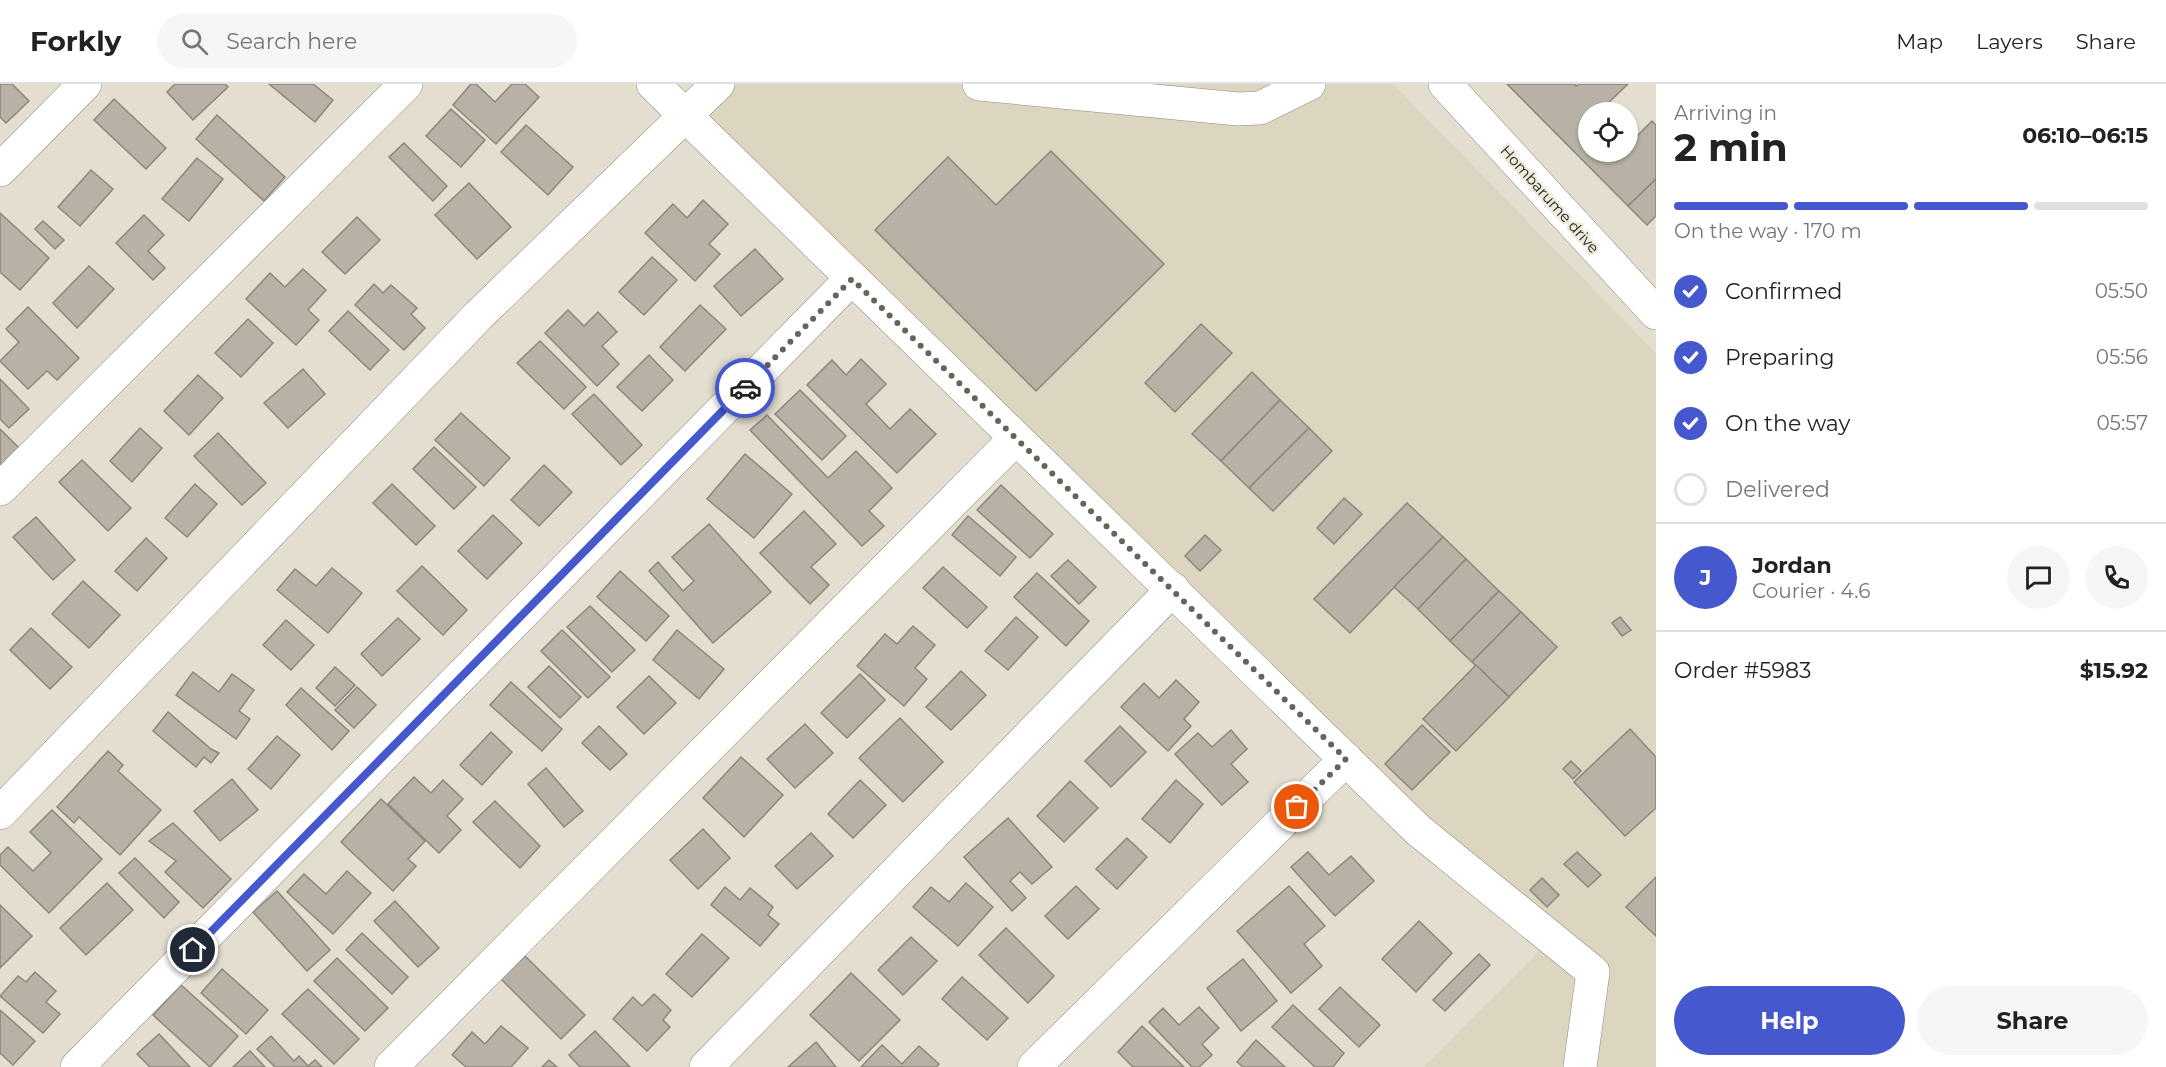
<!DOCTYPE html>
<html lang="en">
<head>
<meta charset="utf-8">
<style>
	:root { --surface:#fff; --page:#f6f6f6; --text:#222; --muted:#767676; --line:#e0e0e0; --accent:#4658cd }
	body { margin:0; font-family:Montserrat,sans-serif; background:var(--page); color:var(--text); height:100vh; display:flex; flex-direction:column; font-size:22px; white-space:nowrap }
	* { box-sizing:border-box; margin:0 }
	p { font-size:20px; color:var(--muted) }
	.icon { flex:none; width:33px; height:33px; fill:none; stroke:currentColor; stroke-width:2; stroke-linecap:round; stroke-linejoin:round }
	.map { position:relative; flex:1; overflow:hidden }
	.sheet { display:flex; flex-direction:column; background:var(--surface); width:510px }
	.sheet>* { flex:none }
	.tools { position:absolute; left:1578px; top:18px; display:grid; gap:12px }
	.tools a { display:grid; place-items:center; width:60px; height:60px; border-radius:50%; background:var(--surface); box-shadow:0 2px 4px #0004; font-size:30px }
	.pin { position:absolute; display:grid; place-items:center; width:51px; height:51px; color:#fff; margin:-26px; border:3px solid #fff; border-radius:50%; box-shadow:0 2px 6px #0007 }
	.courier { position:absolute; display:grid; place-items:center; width:60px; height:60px; margin:-30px; border:4px solid #4658cd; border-radius:50%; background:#fff; color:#222; box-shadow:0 2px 8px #0007 }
	.headline em { font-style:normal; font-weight:700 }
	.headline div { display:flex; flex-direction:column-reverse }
	.headline { display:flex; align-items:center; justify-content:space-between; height:102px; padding:0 18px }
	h1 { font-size:39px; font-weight:700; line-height:45px }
	.bar { display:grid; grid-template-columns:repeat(4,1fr); gap:9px 6px; align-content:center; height:72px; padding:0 18px }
	.bar i { height:8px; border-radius:4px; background:var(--line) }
	.bar .current { background:var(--accent) }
	.bar p { grid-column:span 4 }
	.line { display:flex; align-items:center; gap:15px; padding:0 18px; border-top:2px solid var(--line) }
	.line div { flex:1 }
	.round { display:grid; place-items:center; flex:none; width:63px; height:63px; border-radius:32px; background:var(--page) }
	ol { padding:0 18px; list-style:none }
	li { display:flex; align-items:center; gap:18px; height:66px }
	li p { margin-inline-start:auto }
	li .icon { padding:6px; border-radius:50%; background:var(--accent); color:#fff; stroke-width:4 }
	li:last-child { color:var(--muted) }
	li i { width:33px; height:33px; border:3px solid var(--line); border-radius:50% }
	.cta { display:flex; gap:12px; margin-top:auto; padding:12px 18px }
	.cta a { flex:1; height:69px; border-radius:36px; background:var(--accent); color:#fff; font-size:24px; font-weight:700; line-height:69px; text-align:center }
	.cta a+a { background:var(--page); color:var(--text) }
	header { display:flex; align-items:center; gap:36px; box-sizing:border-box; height:84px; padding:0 30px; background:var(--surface); border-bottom:2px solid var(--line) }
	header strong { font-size:28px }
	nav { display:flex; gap:33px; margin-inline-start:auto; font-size:21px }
	.search { width:420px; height:54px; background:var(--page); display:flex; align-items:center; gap:15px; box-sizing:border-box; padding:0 21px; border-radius:33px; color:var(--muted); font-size:22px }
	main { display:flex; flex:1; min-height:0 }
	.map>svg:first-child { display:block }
	.built { fill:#dcd5bf }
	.building { fill:#b7b2a5; stroke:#8c877a; stroke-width:1.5 }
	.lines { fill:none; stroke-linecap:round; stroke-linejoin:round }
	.minor-casing { stroke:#8f8b7e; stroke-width:34 }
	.minor { stroke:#fff; stroke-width:33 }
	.done { stroke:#66635b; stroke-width:6; stroke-dasharray:0 10.8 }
	.route { stroke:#4658cd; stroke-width:8 }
	.labels { text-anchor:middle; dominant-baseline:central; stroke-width:5; stroke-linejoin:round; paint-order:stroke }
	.street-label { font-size:15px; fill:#22211c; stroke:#f0ecdd }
</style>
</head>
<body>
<header>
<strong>Forkly</strong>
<div class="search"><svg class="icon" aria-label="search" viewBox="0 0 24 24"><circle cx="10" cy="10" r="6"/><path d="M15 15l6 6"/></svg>Search here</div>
<nav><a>Map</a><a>Layers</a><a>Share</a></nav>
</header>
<main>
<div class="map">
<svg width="1656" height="983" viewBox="0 0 1656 983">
	<rect width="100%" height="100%" fill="#e3ded0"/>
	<path class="built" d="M 693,0 L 1393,0 L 1656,269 L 1656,983 L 1424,983 L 1553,853 L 682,16 Z"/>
	<g class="building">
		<path d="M 0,0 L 12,0 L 29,17 L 6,39 L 0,33 Z"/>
		<path d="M 175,0 L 225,0 L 228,3 L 193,36 L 167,8 Z"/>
		<path d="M 269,0 L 313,0 L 333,16 L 315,38 Z"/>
		<path d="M 471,0 L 476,0 L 495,18 L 512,0 L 525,0 L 539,13 L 496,60 L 453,21 Z"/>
		<path d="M 1507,0 L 1574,0 L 1576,2 L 1579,0 L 1628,0 L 1604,23 L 1609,28 L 1588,28 L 1588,68 L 1628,68 L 1628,47 L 1635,54 L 1652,37 L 1656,41 L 1656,95 L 1628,122 Z"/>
		<path d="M 114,15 L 166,64 L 146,85 L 94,36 Z"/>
		<path d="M 451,25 L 485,56 L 461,83 L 426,52 Z"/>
		<path d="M 217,31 L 285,93 L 264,117 L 196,55 Z"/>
		<path d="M 526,41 L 573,83 L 548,111 L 501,68 Z"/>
		<path d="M 404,59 L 447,102 L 433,117 L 389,73 Z"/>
		<path d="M 1051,67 L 1164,180 L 1036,307 L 875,146 L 948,73 L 996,121 Z"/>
		<path d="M 197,74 L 223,95 L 189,137 L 162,115 Z"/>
		<path d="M 91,86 L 113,105 L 80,142 L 58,123 Z"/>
		<path d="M 1656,95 L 1656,132 L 1647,141 L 1628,122 Z"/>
		<path d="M 469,99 L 511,143 L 477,175 L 435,131 Z"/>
		<path d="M 703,116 L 728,140 L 709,160 L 720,170 L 695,197 L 645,149 L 673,120 L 687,134 Z"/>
		<path d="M 0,129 L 49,174 L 20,206 L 0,188 Z"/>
		<path d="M 144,131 L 164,151 L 148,167 L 165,184 L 153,196 L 116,159 Z"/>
		<path d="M 357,133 L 380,156 L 345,190 L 322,168 Z"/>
		<path d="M 43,137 L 64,156 L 55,165 L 35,145 Z"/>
		<path d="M 755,165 L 783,195 L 741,232 L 714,202 Z"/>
		<path d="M 652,173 L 677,196 L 644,231 L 619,208 Z"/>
		<path d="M 89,182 L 114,205 L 77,244 L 53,219 Z"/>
		<path d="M 303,185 L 326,206 L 308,226 L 319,236 L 296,261 L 246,215 L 270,189 L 285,203 Z"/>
		<path d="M 374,200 L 383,209 L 391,201 L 417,224 L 411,230 L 425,244 L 404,266 L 355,221 Z"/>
		<path d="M 700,221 L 726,245 L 685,287 L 660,263 Z"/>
		<path d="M 28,223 L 79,274 L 57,296 L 47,287 L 28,305 L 0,277 L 19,258 L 6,245 Z"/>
		<path d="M 568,226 L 584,242 L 598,228 L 617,248 L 602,262 L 619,280 L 597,302 L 545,249 Z"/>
		<path d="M 348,227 L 389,266 L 370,286 L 329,247 Z"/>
		<path d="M 248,235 L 273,259 L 241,293 L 215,269 Z"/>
		<path d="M 1201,240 L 1232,269 L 1175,328 L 1145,299 Z"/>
		<path d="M 540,257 L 586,303 L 564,325 L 517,279 Z"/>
		<path d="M 649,271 L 673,296 L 642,327 L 617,303 Z"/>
		<path d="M 861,275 L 886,300 L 866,320 L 890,345 L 910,325 L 936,350 L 897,389 L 807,301 L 832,276 L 846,291 Z"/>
		<path d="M 303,285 L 325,310 L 288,344 L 264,319 Z"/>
		<path d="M 1252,288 L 1280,316 L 1221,377 L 1192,350 Z"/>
		<path d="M 198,291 L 223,314 L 189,351 L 164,327 Z"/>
		<path d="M 0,295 L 29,325 L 9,344 L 0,335 Z"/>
		<path d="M 800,306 L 846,352 L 822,376 L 775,330 Z"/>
		<path d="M 594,310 L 642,361 L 621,381 L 572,330 Z"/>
		<path d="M 1280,316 L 1309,344 L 1249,404 L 1221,377 Z"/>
		<path d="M 461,329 L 510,374 L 484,402 L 435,356 Z"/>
		<path d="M 767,331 L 828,394 L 856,367 L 892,404 L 869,427 L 884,442 L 862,462 L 750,346 Z"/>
		<path d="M 140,344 L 162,364 L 132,398 L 110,377 Z"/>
		<path d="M 1309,344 L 1332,367 L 1273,427 L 1249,404 Z"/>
		<path d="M 0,345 L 19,364 L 0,382 Z"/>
		<path d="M 218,349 L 266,399 L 242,421 L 194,372 Z"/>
		<path d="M 434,363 L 476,403 L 454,425 L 413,385 Z"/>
		<path d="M 745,370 L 792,410 L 754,454 L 707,415 Z"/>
		<path d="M 82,376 L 131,424 L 108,447 L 59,398 Z"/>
		<path d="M 544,381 L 572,408 L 539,442 L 511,416 Z"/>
		<path d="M 195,400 L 217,420 L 187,453 L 165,434 Z"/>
		<path d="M 392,400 L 435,442 L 416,461 L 373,419 Z"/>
		<path d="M 1001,401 L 1053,450 L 1030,474 L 977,426 Z"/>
		<path d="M 1344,414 L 1362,430 L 1334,460 L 1317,444 Z"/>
		<path d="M 1407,419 L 1443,453 L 1350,549 L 1314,515 Z"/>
		<path d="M 804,427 L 836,460 L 811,483 L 829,501 L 810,520 L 760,469 Z"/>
		<path d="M 493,431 L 522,459 L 487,495 L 458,467 Z"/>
		<path d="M 968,432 L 1016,473 L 1000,492 L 952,451 Z"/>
		<path d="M 36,433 L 75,476 L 53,496 L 13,453 Z"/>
		<path d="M 709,440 L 771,508 L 713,559 L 649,487 L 658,478 L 683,507 L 694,497 L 672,473 Z"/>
		<path d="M 1205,451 L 1221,466 L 1200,487 L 1185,472 Z"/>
		<path d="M 1443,453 L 1466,475 L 1418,525 L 1394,503 Z"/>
		<path d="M 146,454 L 167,474 L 137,507 L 115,487 Z"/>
		<path d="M 1466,475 L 1499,507 L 1450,557 L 1418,525 Z"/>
		<path d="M 1068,476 L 1096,503 L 1079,520 L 1051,492 Z"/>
		<path d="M 422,482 L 467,526 L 443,551 L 397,507 Z"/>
		<path d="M 943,483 L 987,523 L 967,544 L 923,504 Z"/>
		<path d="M 332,484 L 362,509 L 328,549 L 277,506 L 295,485 L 316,502 Z"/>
		<path d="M 620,487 L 669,532 L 646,557 L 597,513 Z"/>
		<path d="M 1037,489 L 1089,537 L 1066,562 L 1014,513 Z"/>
		<path d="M 83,497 L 120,531 L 89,564 L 52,530 Z"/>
		<path d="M 1499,507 L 1521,528 L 1472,578 L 1450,557 Z"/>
		<path d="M 590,522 L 635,566 L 612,588 L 567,543 Z"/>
		<path d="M 1521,528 L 1557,563 L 1509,613 L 1472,578 Z"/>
		<path d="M 1016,533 L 1038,553 L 1008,586 L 985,567 Z"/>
		<path d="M 1620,533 L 1631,546 L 1622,552 L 1612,539 Z"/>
		<path d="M 398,534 L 420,555 L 382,592 L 361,570 Z"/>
		<path d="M 286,536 L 314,561 L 291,586 L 263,561 Z"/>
		<path d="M 913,542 L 935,561 L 915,584 L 927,595 L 904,622 L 857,582 L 885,550 L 897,560 Z"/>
		<path d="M 31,544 L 72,583 L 50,605 L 10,566 Z"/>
		<path d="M 562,546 L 610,593 L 588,614 L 541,567 Z"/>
		<path d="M 677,546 L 724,585 L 699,615 L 653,576 Z"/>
		<path d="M 1476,581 L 1509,613 L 1456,667 L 1423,635 Z"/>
		<path d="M 549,582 L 581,613 L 560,634 L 528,603 Z"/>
		<path d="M 335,583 L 355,601 L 335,622 L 316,604 Z"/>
		<path d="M 961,587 L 986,611 L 951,646 L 926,623 Z"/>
		<path d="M 193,588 L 219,608 L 232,590 L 254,606 L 239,627 L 250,635 L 236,655 L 176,611 Z"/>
		<path d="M 860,590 L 885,616 L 847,654 L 821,629 Z"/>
		<path d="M 649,592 L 676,619 L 644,650 L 617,623 Z"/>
		<path d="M 1176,596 L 1199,618 L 1184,635 L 1191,642 L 1168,667 L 1121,623 L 1144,599 L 1159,614 Z"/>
		<path d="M 511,598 L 562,645 L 542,667 L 490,621 Z"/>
		<path d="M 357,603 L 376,621 L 354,644 L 335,626 Z"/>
		<path d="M 301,604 L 349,647 L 332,666 L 286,621 Z"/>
		<path d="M 168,628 L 211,665 L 219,669 L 211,679 L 204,673 L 196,683 L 153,647 Z"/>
		<path d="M 900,634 L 943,678 L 903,718 L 859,674 Z"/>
		<path d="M 805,640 L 833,669 L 795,704 L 767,675 Z"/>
		<path d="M 1422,641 L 1450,668 L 1412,706 L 1385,680 Z"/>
		<path d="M 599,642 L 627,670 L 610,686 L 582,659 Z"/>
		<path d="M 1120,642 L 1146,668 L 1111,703 L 1085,677 Z"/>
		<path d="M 1630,645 L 1656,673 L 1656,724 L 1625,752 L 1574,698 Z"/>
		<path d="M 1231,646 L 1247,665 L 1231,680 L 1248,698 L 1222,721 L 1175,670 L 1198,649 L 1212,663 Z"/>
		<path d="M 491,648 L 512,668 L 482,701 L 460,681 Z"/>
		<path d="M 277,652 L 300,671 L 271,705 L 248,685 Z"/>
		<path d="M 108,667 L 123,681 L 118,687 L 161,726 L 120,771 L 79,733 L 74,739 L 57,723 Z"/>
		<path d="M 741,673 L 783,711 L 744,753 L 703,714 Z"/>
		<path d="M 1571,677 L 1581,687 L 1573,695 L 1563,685 Z"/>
		<path d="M 546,684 L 583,727 L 564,743 L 528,700 Z"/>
		<path d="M 414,693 L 431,709 L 443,696 L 463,715 L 447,732 L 461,746 L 439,769 L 388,720 Z"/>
		<path d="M 232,695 L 258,726 L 220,757 L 194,727 Z"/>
		<path d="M 860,696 L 886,721 L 853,754 L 828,730 Z"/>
		<path d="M 1176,696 L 1203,720 L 1170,759 L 1142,735 Z"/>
		<path d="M 1070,697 L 1098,724 L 1064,758 L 1037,732 Z"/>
		<path d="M 381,715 L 425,757 L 408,775 L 416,782 L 393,807 L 341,758 Z"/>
		<path d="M 495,717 L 540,762 L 520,784 L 473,738 Z"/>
		<path d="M 52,726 L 102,775 L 49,829 L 0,781 L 0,771 L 8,763 L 33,787 L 51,769 L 30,748 Z"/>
		<path d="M 1008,734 L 1052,783 L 1032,800 L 1020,788 L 1010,797 L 1026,814 L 1012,827 L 964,773 Z"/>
		<path d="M 173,739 L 231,795 L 203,824 L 165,788 L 176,777 L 149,757 Z"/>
		<path d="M 703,745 L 730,774 L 698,805 L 670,776 Z"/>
		<path d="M 811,749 L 833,772 L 797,805 L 775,782 Z"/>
		<path d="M 1127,754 L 1147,773 L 1117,805 L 1096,785 Z"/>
		<path d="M 1308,768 L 1329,791 L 1351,772 L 1374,797 L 1335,832 L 1291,783 Z"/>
		<path d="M 1577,768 L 1601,791 L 1588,803 L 1564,780 Z"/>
		<path d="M 135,774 L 179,818 L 164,834 L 119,789 Z"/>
		<path d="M 347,787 L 371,809 L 333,850 L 287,808 L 304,790 L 326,810 Z"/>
		<path d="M 1656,793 L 1656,852 L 1626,823 Z"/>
		<path d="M 1542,794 L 1559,811 L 1547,823 L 1530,806 Z"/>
		<path d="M 107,799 L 133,826 L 86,871 L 60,844 Z"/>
		<path d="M 966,799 L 993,823 L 958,862 L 913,823 L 931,803 L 949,818 Z"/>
		<path d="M 1076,802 L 1099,825 L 1068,855 L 1045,832 Z"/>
		<path d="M 1289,802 L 1325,842 L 1304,860 L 1322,882 L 1291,909 L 1237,847 Z"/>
		<path d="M 725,803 L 740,816 L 750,804 L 773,823 L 768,831 L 779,840 L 760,862 L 711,821 Z"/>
		<path d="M 277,807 L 330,866 L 307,887 L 253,828 Z"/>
		<path d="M 395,817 L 439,864 L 418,883 L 374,837 Z"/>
		<path d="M 0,821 L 32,852 L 0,884 Z"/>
		<path d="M 1419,837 L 1452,869 L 1416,908 L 1382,875 Z"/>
		<path d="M 1006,844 L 1054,892 L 1028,919 L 979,871 Z"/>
		<path d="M 362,849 L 408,893 L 392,910 L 346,866 Z"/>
		<path d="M 702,850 L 729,874 L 692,913 L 666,890 Z"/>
		<path d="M 911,853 L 937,877 L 903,911 L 878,886 Z"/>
		<path d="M 1479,870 L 1490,881 L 1445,927 L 1433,916 Z"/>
		<path d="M 525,872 L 585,931 L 561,955 L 501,895 Z"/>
		<path d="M 337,874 L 388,924 L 365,947 L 314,897 Z"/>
		<path d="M 1243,875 L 1277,917 L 1241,947 L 1207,904 Z"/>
		<path d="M 222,885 L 268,926 L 246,950 L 201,909 Z"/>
		<path d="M 35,888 L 56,907 L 46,918 L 60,930 L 43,949 L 0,912 L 18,892 L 26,898 Z"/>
		<path d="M 851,889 L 900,936 L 859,977 L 810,931 Z"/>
		<path d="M 962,893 L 1008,934 L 987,956 L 942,915 Z"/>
		<path d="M 181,901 L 238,952 L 210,983 L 153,931 Z"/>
		<path d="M 1340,903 L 1380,941 L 1359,963 L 1319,925 Z"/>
		<path d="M 308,905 L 359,955 L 334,980 L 282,930 Z"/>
		<path d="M 654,910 L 671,926 L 663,936 L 670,943 L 647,967 L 613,935 L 633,913 L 642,922 Z"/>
		<path d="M 1293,921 L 1344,969 L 1333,983 L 1315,983 L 1272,943 Z"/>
		<path d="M 1199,923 L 1219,944 L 1202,960 L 1212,971 L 1199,983 L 1192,983 L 1149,938 L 1163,924 L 1179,941 Z"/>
		<path d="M 0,926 L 35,957 L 13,981 L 0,969 Z"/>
		<path d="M 501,942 L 528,964 L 511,983 L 466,983 L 452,971 L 472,948 L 485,960 Z"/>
		<path d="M 1142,942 L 1184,983 L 1133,983 L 1118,968 Z"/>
		<path d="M 595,947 L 630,983 L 580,983 L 569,971 Z"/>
		<path d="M 159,950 L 190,983 L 150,983 L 137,970 Z"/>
		<path d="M 271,952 L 294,977 L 299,972 L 308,982 L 315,976 L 322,983 L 275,983 L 257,965 Z"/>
		<path d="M 1256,956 L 1285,983 L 1243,983 L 1237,978 Z"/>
		<path d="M 816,958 L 836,983 L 788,983 Z"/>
		<path d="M 882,961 L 902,980 L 919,962 L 939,980 L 936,983 L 861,983 Z"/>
		<path d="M 250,967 L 265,983 L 233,983 Z"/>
		<path d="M 549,976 L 557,983 L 542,983 Z"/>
	</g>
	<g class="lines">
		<defs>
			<g id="minor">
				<path d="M 653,0 L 1418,746 L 1593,888 L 1580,983"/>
				<path d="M 979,0 L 1238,25 L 1260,24 L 1309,0"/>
				<path d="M 1445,0 L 1656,229"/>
				<path d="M 0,86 L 85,0"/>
				<path d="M 0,405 L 406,0"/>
				<path d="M 0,729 L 479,231 L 718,0"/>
				<path d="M 77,983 L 852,194"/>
				<path d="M 391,983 L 1015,355"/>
				<path d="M 706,983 L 1173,505"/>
				<path d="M 1034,983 L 1346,675"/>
			</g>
		</defs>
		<use href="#minor" class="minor-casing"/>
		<use href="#minor" class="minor"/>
	</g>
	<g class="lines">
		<path class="done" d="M 745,304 L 852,195 L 1346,675 L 1297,723"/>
		<path class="route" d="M 193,866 L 745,304"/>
	</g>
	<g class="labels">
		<g class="street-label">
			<text transform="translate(1550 115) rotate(48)">Hombarume drive</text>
		</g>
	</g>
</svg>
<div class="tools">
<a><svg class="icon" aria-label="locate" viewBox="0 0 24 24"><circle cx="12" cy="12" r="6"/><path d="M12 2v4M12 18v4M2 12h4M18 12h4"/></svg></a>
</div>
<div class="pin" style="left:1297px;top:723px;background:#ea580c"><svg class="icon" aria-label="bag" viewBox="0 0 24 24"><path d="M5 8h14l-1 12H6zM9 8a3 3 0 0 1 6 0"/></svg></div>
<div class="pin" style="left:193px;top:866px;background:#1f2937"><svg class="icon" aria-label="home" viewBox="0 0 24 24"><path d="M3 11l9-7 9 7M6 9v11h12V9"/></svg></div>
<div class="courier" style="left:745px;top:304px"><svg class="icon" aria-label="car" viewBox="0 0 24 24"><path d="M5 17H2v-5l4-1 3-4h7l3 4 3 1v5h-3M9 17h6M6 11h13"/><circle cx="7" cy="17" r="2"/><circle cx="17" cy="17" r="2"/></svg></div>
</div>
<section class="sheet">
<div class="headline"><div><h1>2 min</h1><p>Arriving in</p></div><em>06:10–06:15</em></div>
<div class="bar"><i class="current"></i><i class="current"></i><i class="current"></i><i></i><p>On the way · 170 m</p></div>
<ol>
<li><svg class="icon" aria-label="check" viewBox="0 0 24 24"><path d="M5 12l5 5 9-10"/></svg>Confirmed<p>05:50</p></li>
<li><svg class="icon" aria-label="check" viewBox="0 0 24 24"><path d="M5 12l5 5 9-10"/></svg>Preparing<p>05:56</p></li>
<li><svg class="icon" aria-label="check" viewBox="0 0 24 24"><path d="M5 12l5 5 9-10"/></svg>On the way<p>05:57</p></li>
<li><i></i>Delivered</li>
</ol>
<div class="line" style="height:108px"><b class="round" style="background:var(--accent);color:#fff">J</b><div><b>Jordan</b><p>Courier · 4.6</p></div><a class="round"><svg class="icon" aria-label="chat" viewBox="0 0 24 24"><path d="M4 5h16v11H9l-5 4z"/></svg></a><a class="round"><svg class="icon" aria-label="phone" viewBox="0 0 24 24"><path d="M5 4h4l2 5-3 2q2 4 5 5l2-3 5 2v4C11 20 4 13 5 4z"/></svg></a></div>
<div class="line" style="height:78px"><div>Order #5983</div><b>$15.92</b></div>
<div class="cta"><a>Help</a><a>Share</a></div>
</section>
</main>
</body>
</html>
